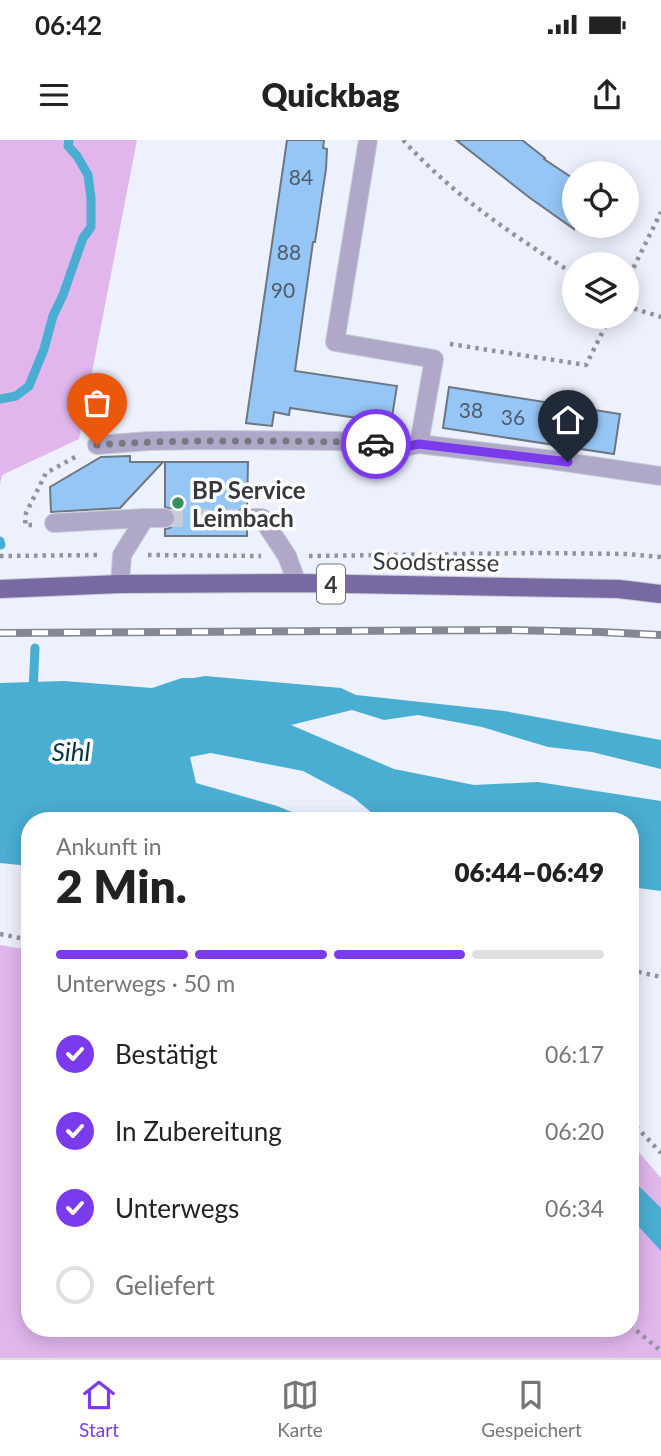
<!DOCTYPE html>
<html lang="de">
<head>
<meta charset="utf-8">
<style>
	:root { --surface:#fff; --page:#f6f6f6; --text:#222; --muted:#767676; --line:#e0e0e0; --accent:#7c3aed }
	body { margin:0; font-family:Lato,sans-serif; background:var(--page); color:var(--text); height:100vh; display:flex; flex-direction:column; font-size:26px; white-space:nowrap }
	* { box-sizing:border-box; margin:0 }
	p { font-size:23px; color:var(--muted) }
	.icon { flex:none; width:38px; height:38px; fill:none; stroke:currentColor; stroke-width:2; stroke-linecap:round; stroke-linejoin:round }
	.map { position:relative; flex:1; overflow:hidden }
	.panel { position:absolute; left:21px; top:672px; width:618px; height:525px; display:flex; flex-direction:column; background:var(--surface); border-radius:28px; box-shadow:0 4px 18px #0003 }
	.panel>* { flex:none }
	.buttons { position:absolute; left:562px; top:21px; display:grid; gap:14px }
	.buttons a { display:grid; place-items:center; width:77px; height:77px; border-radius:50%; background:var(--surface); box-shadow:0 4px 18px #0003; font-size:35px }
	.pin { position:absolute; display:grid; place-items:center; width:60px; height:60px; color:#fff; margin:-72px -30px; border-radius:50% 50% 50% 0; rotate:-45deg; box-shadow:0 0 7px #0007 }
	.pin .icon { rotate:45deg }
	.courier { position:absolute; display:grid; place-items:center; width:70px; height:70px; margin:-35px; border:5px solid #7c3aed; border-radius:50%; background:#fff; color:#222; box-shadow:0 2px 9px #0007 }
	.summary em { font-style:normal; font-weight:800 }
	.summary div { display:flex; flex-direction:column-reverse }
	.summary { display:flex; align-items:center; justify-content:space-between; height:119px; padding:0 35px }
	h1 { font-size:46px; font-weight:800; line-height:52px }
	.bar { display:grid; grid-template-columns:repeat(4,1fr); gap:10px 7px; align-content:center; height:84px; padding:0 35px }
	.bar i { height:9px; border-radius:5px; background:var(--line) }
	.bar .current { background:var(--accent) }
	.bar p { grid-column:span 4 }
	ol { padding:0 35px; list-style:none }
	li { display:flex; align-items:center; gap:21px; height:77px }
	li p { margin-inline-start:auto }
	li .icon { padding:7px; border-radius:50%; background:var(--accent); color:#fff; stroke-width:4 }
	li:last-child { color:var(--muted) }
	li i { width:38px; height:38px; border:4px solid var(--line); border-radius:50% }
	.status { display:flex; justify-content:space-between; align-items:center; height:49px; padding:0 35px; background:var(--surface); direction:ltr }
	.status svg { height:19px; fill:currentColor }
	header { display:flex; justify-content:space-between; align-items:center; height:91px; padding:0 35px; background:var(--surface); font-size:32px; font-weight:800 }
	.menu { display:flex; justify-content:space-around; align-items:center; height:98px; border-top:2px solid var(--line); background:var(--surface); font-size:19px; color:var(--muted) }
	.menu a { display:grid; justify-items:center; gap:4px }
	.menu .current { color:var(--accent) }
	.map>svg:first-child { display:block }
	.green { fill:#e0b6ed }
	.water { fill:#4aadd2 }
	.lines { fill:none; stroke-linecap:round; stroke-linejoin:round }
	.stream { stroke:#4aadd2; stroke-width:9 }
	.building { fill:#96c6f5; stroke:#6c7781; stroke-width:2 }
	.minor-tunnel { stroke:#c8ccd7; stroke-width:18; stroke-dasharray:18 9; stroke-linecap:butt }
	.minor-casing { stroke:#c8ccd7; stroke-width:20 }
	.major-casing { stroke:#c8ccd7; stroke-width:20 }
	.path { stroke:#91949c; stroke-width:4.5; stroke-dasharray:3.5 5; stroke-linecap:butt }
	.minor { stroke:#afa8c9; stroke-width:18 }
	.major { stroke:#7869a3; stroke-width:18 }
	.rail-casing { stroke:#858890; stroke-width:8 }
	.rail { stroke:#fff; stroke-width:5; stroke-dasharray:16; stroke-linecap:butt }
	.done { stroke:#767980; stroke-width:7; stroke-dasharray:0 12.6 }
	.route { stroke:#7c3aed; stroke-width:9 }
	.poi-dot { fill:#398e61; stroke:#fff; stroke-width:2.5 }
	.labels { text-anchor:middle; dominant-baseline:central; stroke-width:7; stroke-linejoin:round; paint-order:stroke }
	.number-label { font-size:21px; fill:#4e5c6b }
	.shield { fill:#fff; stroke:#727477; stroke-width:2 }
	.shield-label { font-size:23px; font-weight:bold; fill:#36383d }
	.poi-label { font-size:24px; font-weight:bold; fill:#36383d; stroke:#fff; text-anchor:start }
	.street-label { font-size:24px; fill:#36383d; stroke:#fff }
	.water-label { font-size:26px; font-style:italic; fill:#083645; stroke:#fff }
</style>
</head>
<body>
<div class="status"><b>06:42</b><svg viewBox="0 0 49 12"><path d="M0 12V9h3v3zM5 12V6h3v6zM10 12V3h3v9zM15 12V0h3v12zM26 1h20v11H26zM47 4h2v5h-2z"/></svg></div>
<header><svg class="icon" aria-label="menu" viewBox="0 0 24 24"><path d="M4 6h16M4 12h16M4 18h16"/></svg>Quickbag<svg class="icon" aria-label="share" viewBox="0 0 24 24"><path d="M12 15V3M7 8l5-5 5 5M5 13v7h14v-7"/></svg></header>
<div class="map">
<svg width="661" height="1218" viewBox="0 0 661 1218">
	<rect width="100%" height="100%" fill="#edf1fd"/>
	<g class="green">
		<path d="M 0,0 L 137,0 L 79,299 L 2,335 L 0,344 Z"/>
		<path d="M 0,805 L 30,810 L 30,1188 L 630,1188 L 630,1002 L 661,1038 L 661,1218 L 0,1218 Z"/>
	</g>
	<g class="water">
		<path d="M 205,536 L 341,548 L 356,555 L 504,571 L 661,600 L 661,629 L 592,612 L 548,607 L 482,587 L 418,575 L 384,580 L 352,570 L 291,585 L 394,629 L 474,645 L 538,642 L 661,661 L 661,751 L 630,747 L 630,681 L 358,681 L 378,678 L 354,658 L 303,631 L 211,613 L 190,617 L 196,643 L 277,666 L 314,681 L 30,681 L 30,726 L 0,723 L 0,543 L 64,541 L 152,548 L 182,538 L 194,538 Z"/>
		<path d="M 630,1037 L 661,1068 L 661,1111 L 630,1077 Z"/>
	</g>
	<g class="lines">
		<g class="stream">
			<path d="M 0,259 L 16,256 L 29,246 L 44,209 L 53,176 L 63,155 L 83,98 L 91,87 L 91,58 L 88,35 L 77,16 L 68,6 L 69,0"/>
			<path d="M 0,401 L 1,405"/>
			<path d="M 33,552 L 35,508"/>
		</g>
	</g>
	<g class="building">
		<path d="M 287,0 L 324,0 L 323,8 L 327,9 L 326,29 L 315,102 L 313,102 L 295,231 L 397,246 L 391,283 L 290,268 L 289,275 L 274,272 L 272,286 L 246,283 Z"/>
		<path d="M 456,0 L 522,0 L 545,18 L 544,19 L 574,39 L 574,89 L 530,58 Z"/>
		<path d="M 449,247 L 620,274 L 614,314 L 443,288 Z"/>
		<path d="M 130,316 L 130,322 L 163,322 L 120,368 L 51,372 L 50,347 L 101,317 Z"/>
		<path d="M 165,322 L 248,322 L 247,367 L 241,369 L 236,377 L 238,384 L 242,388 L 247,389 L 247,396 L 165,396 L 165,389 L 170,388 L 174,384 L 176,377 L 171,369 L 165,367 Z"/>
	</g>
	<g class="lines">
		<path class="minor-tunnel" d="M 165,378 L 247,378"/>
		<defs>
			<g id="minor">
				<path d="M 368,0 L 335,202 L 434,219 L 419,304"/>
				<path d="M 97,305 L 148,301 L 208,300 L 338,301 L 404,307 L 419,304 L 545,319 L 661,336"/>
				<path d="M 247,378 L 262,378 L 287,416 L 297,443"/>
				<path d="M 54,383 L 145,378"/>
				<path d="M 120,444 L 122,415 L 145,378 L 165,378"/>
			</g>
			<path id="major" d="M 0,449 L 120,444 L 297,443 L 619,449 L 661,454"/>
		</defs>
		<use href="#minor" class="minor-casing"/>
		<use href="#major" class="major-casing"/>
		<g class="path">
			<path d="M 403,0 C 453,55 511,94 574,134"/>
			<path d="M 626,143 L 661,72"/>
			<path d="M 626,166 L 661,177"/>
			<path d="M 450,204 L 586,225 L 610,177"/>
			<path d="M 32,385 L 25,385 L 26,373 L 46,333 L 77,316"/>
			<path d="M 148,415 L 261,416"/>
			<path d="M 0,416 L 100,415"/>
			<path d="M 309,416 L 536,413 L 627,414 L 661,417"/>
			<path d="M 0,794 L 30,800"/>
			<path d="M 630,830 L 661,837"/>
			<path d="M 630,980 L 661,1013"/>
			<path d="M 630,1185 L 661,1211"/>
		</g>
		<use href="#minor" class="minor"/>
		<use href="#major" class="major"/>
		<defs>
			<path id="rail" d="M 0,493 L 504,490 L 600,492 L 661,495"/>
		</defs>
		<use href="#rail" class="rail-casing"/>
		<use href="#rail" class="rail"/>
	</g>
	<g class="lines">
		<path class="done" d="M 97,305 C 160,300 222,301 285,301 C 316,302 346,301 376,304"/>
		<path class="route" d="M 376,304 L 404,307 L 419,304 L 568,322"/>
	</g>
	<circle class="poi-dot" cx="178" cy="363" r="7"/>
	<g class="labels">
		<g class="number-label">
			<text x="301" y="36">84</text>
			<text x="289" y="111">88</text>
			<text x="283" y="149">90</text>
			<text x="471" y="269">38</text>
			<text x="513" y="276">36</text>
		</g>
		<rect class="shield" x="317" y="424.5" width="28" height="39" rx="5"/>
		<g class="shield-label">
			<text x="331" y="444">4</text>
		</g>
		<g class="poi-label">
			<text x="192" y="349">BP Service<tspan x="192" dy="28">Leimbach</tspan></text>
		</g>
		<g class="street-label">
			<text transform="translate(436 421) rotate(1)">Soodstrasse</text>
		</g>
		<g class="water-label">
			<text x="71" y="611">Sihl</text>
		</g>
	</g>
</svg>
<div class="buttons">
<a><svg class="icon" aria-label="locate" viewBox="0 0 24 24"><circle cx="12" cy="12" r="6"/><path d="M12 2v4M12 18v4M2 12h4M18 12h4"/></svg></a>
<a><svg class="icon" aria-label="layers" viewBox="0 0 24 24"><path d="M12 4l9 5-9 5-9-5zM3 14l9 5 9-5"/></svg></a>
</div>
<div class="pin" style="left:97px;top:305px;background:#ea580c"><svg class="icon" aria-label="bag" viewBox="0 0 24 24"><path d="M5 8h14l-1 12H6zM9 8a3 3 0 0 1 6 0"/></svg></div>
<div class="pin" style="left:568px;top:322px;background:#1f2937"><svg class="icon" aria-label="home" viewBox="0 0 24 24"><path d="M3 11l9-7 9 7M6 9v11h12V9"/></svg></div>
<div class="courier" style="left:376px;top:304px"><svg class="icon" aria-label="car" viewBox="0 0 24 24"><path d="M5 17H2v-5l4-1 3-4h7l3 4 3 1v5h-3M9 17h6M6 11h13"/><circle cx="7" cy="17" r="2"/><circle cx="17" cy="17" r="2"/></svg></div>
<section class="panel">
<div class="summary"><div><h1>2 Min.</h1><p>Ankunft in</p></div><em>06:44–06:49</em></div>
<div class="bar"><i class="current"></i><i class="current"></i><i class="current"></i><i></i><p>Unterwegs · 50 m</p></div>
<ol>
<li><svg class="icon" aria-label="check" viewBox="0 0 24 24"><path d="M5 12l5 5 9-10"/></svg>Bestätigt<p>06:17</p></li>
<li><svg class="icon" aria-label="check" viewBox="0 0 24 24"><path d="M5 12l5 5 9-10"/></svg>In Zubereitung<p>06:20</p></li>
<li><svg class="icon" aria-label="check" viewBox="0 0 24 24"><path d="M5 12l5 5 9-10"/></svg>Unterwegs<p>06:34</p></li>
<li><i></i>Geliefert</li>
</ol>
</section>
</div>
<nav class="menu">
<a class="current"><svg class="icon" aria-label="home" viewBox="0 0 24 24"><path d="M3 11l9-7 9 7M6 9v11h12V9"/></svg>Start</a>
<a><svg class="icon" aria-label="map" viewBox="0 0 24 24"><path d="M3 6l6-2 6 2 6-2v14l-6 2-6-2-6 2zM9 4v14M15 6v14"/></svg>Karte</a>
<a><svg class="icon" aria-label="saved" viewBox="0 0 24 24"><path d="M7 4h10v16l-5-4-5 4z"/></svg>Gespeichert</a>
</nav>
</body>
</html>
